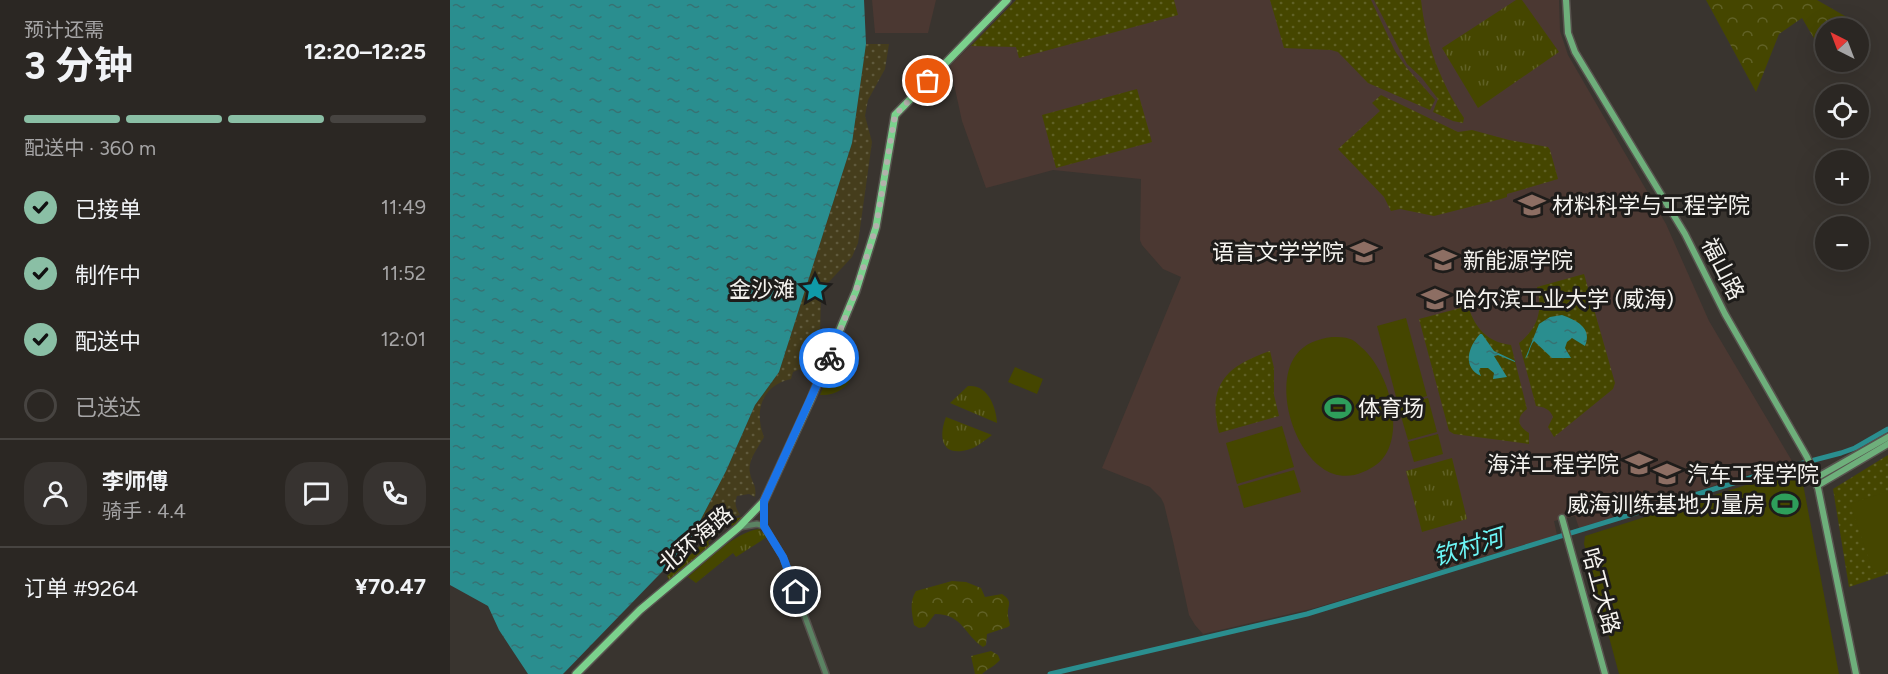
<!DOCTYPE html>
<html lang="zh">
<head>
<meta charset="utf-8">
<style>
	:root { --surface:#2b2723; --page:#373330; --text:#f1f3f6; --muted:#a6a5a6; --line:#474441; --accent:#8abfa5 }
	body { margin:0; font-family:Figtree,"Noto Sans SC",sans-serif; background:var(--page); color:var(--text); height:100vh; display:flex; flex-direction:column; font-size:22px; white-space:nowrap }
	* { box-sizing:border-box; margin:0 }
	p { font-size:20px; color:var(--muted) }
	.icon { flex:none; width:33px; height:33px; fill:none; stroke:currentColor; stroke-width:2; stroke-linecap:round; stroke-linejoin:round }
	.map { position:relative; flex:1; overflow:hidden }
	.sheet { display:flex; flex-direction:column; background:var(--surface); width:450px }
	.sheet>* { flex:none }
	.needle { width:39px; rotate:318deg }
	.tools { position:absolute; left:1365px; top:18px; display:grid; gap:12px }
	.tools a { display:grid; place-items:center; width:54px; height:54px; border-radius:50%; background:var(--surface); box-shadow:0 6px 24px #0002,0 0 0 2px var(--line); font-size:30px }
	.pin { position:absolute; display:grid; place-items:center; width:51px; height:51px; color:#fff; margin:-26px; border:3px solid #fff; border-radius:50%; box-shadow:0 2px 6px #0007 }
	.courier { position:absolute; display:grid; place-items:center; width:60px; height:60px; margin:-30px; border:4px solid #1a73e8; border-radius:50%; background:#fff; color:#222; box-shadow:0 2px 8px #0007 }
	.head em { font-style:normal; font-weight:700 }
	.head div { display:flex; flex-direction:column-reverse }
	.head { display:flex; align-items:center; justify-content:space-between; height:102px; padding:0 24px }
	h1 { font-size:39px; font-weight:700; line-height:45px }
	.bar { display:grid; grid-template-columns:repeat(4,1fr); gap:9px 6px; align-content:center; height:72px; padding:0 24px }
	.bar i { height:8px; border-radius:4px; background:var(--line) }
	.bar .selected { background:var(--accent) }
	.bar p { grid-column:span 4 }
	.line { display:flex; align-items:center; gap:15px; padding:0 24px; border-top:2px solid var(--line) }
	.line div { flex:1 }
	.round { display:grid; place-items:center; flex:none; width:63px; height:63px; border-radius:24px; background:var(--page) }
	ol { padding:0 24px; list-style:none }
	li { display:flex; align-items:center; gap:18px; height:66px }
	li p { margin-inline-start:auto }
	li .icon { padding:6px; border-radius:50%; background:var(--accent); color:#111; stroke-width:4 }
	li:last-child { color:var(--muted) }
	li i { width:33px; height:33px; border:3px solid var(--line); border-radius:50% }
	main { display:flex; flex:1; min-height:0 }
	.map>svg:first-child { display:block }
	.education { fill:#4b3832 }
	.grass { fill:url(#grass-tufts) }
	.forest { fill:url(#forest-crowns) }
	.sand { fill:url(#sand-dots) }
	.park { fill:url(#park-dots) }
	.garden { fill:#454600 }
	.water { fill:url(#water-ripples) }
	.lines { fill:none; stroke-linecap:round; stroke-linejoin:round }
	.canal { stroke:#2a8e8f; stroke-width:5 }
	.tertiary-casing { stroke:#57534e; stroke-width:8 }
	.secondary-casing { stroke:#57534e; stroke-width:9 }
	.primary-casing { stroke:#57534e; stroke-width:10 }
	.tertiary { stroke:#5b8363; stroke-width:5 }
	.secondary { stroke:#6eaf7b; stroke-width:6 }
	.primary { stroke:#7bd18d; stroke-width:7 }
	.done { stroke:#b3b0ac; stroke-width:6; stroke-dasharray:0 10.8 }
	.route { stroke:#1a73e8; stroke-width:8 }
	.labels { text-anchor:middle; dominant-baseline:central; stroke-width:6; stroke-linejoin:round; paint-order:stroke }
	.poi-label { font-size:22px; fill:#f5f3ef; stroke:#1e1c1a; text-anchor:start }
	.street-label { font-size:22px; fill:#f5f3ef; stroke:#1e1c1a }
	.water-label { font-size:24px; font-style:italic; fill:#6cf5f6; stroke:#1e1c1a }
</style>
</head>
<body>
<main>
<section class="sheet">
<div class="head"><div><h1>3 分钟</h1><p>预计还需</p></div><em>12:20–12:25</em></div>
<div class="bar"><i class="selected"></i><i class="selected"></i><i class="selected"></i><i></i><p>配送中 · 360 m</p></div>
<ol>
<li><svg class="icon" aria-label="check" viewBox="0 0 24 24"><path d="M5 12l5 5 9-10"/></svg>已接单<p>11:49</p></li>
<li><svg class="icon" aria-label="check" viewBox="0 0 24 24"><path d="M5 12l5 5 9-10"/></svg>制作中<p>11:52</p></li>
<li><svg class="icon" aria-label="check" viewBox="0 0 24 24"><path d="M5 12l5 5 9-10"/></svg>配送中<p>12:01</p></li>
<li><i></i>已送达</li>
</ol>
<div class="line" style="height:108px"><a class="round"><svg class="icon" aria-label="person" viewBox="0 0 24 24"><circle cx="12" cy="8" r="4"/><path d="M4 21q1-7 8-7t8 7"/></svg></a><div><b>李师傅</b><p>骑手 · 4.4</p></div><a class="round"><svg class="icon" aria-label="chat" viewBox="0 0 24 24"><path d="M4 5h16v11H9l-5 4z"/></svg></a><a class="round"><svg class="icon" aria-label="phone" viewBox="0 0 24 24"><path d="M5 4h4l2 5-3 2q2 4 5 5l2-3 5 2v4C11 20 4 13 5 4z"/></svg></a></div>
<div class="line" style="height:78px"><div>订单 #9264</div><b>¥70.47</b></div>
</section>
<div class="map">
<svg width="1438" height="674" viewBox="0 0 1438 674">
	<defs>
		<pattern id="grass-tufts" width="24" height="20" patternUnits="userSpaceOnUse" patternTransform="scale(1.5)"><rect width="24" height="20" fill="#454600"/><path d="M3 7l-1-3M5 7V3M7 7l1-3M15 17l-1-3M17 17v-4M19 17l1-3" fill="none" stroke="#606126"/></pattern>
		<pattern id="forest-crowns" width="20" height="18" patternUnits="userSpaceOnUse" patternTransform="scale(1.5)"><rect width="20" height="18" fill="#454600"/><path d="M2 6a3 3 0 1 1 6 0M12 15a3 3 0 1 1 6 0" fill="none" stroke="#606126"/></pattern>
		<pattern id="sand-dots" width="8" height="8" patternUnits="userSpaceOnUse" patternTransform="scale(1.5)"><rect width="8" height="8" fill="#453d1c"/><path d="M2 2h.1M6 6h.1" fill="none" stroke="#605a3d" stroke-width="1.8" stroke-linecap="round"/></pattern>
		<pattern id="park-dots" width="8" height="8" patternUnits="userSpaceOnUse" patternTransform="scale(1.5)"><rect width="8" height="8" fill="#454600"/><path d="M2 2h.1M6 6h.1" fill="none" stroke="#606126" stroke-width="1.8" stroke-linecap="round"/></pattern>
		<pattern id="water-ripples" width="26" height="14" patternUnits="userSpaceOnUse" patternTransform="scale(1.5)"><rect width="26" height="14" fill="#2a8e8f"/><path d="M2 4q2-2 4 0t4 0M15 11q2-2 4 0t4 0" fill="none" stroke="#377273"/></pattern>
	</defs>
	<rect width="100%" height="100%" fill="#39342f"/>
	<g class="education">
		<path d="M 422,0 L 486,0 L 478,33 L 425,33 Z"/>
		<path d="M 566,0 L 1109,0 L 1110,31 L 1118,55 L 1216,224 L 1259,321 L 1342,461 L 1129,528 L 1125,516 L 1104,521 L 1107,535 L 865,608 L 753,634 L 745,625 L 739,615 L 723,541 L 714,504 L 711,498 L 700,487 L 652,468 L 731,277 L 713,269 L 692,245 L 690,240 L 691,179 L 603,170 L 536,188 L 512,121 L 500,66 Z"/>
	</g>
	<g class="grass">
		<path d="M 1066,0 L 1072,0 L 1109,52 L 1028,108 L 992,48 Z"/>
		<path d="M 392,341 C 415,364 402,396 370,395 Z"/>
		<path d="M 518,386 C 538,384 546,407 547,423 L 500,403 Z"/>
		<path d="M 496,417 L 542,435 C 534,441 526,448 517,450 C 490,457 489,435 496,417 Z"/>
		<path d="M 1002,458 L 1017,519 L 972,532 L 956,471 Z"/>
		<path d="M 292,517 L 293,519 L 282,526 L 280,523 L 258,542 L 260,546 L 219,580 L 217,576 L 260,537 L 263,524 Z"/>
		<path d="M 309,529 L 317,537 L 286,557 L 283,553 L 246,583 L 238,577 C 257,561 285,532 309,529 Z"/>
	</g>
	<g class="forest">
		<path d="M 1256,0 L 1367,0 L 1400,19 L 1405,28 L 1376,28 L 1375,57 L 1352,18 L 1329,34 L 1306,92 Z"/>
		<path d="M 502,581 L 516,582 L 531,588 L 535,597 L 552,594 C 564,602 557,605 558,615 C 558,618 559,621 560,625 L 558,627 L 537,634 L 536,645 L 533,647 C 515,636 513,614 485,614 L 475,627 L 469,628 L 464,625 C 462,613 459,602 466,591 Z"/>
		<path d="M 541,651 L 548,655 L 550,660 C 544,667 538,668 532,674 L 525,674 L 521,656 Z"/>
	</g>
	<path class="sand" d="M 416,44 L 439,44 L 435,69 L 418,100 L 415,116 L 422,142 L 408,243 L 402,257 L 378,283 L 371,296 L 370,335 L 358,366 L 343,372 L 341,379 C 311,386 304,411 314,437 C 308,448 297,461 300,473 C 302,484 307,485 305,497 L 299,494 L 287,496 C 284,504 286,508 290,515 C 282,517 273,517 266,520 C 260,521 243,541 237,546 L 276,471 L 305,405 L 329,372 L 402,143 Z"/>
	<g class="park">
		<path d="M 566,0 L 724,0 L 728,15 L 569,58 L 566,47 L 521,46 Z"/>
		<path d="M 820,0 L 921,0 L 945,51 L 956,67 L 985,100 L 980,110 L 918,83 L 888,52 L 881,50 L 834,48 Z"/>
		<path d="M 924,0 L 971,0 C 976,44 990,81 1014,118 L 1013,123 L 1003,121 L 983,112 L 988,99 L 972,78 L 957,64 Z"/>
		<path d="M 687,89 L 702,142 L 606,168 L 592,115 Z"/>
		<path d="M 931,95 L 1008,132 L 1022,130 L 1059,140 L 1098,147 L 1100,150 L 1108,179 L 1057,194 L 1057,197 L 1051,199 L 984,216 L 950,209 L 941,211 L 934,197 L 888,149 L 930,111 L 922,103 Z"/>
		<path d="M 1134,274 L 1165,383 L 1163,389 L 1104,437 L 1098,427 L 1103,417 C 1100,409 1094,407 1086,406 L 1069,343 C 1088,328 1093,311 1087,287 Z"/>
		<path d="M 1018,306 C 1025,328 1037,342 1061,345 L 1077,409 C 1066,417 1067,426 1079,433 L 1079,444 L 1004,434 L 999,431 L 969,319 Z"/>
		<path d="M 820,351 L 824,368 L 824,395 L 829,416 L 769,433 C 757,385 776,366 820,351 Z"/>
		<path d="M 1438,455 L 1438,574 L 1399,587 L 1383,489 Z"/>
	</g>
	<g class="garden">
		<path d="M 956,318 L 977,396 L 948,404 L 927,326 Z"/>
		<path d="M 882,337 C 888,337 895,337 900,339 C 904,340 908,344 911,347 C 936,368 953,421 937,452 C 932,462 923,468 913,472 C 857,497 817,393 846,355 C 855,343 868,339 882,337 Z"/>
		<path d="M 565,367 L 593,379 L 587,394 L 558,382 Z"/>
		<path d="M 978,398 L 987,432 L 958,440 L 948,406 Z"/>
		<path d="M 832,426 L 844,467 L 787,484 L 776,443 Z"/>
		<path d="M 988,434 L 993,454 L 964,462 L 958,442 Z"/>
		<path d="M 1350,468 L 1389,674 L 1169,674 L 1134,544 L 1135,536 Z"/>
		<path d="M 844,470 L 851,492 L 794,508 L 788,486 Z"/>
		<path d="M 1438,491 L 1438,568 L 1424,573 L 1400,504 Z"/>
	</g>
	<g class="water">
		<path d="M 0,0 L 414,0 L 416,44 L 402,143 L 329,372 L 305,405 L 276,471 L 237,546 L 113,674 L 78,674 L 49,630 L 38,606 L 0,585 Z"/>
		<path d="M 1112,315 C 1126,320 1143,328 1135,346 L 1122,338 L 1117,342 L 1115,348 L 1121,358 L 1102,358 L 1084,341 C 1079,347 1080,354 1075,359 L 1089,324 L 1100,317 Z"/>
		<path d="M 1030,334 L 1032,334 L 1044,351 L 1065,361 L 1065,362 L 1048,355 L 1044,356 L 1057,377 L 1043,379 L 1044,373 L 1038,368 L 1030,368 L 1029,371 L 1031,376 C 1012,367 1018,347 1030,334 Z"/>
	</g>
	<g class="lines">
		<path class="canal" d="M 600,674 L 857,614 L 1326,470 L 1391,453 L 1405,448 L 1438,429"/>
		<defs>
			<g id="tertiary">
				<path d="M 314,501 L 314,526 L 333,557 L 376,674"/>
				<path d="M 289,527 L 307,524 L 314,526"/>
			</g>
			<g id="secondary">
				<path d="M 1116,0 L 1118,33 L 1125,52 L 1235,234 L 1275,314 L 1357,457 L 1366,478 L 1406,674"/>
				<path d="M 1366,478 L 1438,437"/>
				<path d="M 1367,486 L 1438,444"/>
				<path d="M 1112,518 L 1155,674"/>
			</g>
			<path id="primary" d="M 126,674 L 190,610 L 289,527 L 314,501 L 361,399 L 406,291 L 426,227 L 445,115 L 557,0"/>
		</defs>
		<use href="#tertiary" class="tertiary-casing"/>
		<use href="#secondary" class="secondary-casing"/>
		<use href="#primary" class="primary-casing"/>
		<use href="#tertiary" class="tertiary"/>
		<use href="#secondary" class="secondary"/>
		<use href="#primary" class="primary"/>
	</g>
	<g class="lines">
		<path class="done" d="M 379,358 L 406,291 L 426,227 L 445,115 L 478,81"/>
		<path class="route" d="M 346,592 L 333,557 L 314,526 L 314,501 L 379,358"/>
	</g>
	<defs>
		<symbol id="university-bare" viewBox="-9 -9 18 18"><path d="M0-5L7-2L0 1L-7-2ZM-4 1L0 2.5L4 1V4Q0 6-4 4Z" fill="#8d6e63" stroke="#1e1c1a" stroke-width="2.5" paint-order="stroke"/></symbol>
		<symbol id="sight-bare" viewBox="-9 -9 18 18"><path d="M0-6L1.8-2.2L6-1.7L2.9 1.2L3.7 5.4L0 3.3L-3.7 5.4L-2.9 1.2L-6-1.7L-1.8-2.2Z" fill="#0f9aa8" stroke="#1e1c1a" stroke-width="2.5" paint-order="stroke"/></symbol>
		<symbol id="stadium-bare" viewBox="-9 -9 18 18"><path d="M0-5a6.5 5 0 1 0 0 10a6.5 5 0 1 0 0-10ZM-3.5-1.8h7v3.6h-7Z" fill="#2e9e5b" stroke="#1e1c1a" stroke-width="2.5" paint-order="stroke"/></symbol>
	</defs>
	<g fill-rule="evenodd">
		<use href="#university-bare" x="1063" y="186" width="38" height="38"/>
		<use href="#university-bare" x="895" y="233" width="38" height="38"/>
		<use href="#university-bare" x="974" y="241" width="38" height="38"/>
		<use href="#sight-bare" x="346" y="270" width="38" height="38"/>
		<use href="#university-bare" x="966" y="280" width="38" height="38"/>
		<use href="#stadium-bare" x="869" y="389" width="38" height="38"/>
		<use href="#university-bare" x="1170" y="445" width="38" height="38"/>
		<use href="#university-bare" x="1198" y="455" width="38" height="38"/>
		<use href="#stadium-bare" x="1316" y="485" width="38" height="38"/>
	</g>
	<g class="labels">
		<g class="poi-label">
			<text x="1102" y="205">材料科学与工程学院</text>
			<text x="894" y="252" text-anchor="end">语言文学学院</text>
			<text x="1013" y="260">新能源学院</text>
			<text x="345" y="289" text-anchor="end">金沙滩</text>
			<text x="1005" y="299">哈尔滨工业大学 (威海)</text>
			<text x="908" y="408">体育场</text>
			<text x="1169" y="464" text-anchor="end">海洋工程学院</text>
			<text x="1237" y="474">汽车工程学院</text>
			<text x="1315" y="504" text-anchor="end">威海训练基地力量房</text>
		</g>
		<g class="street-label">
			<text transform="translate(1273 269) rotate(63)">福山路</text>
			<text transform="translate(246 539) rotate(-40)">北环海路</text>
			<text transform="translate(1151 591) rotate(75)">哈工大路</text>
		</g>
		<g class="water-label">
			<text transform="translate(1018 547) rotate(-17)">钦村河</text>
		</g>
	</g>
</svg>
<div class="tools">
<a><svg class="needle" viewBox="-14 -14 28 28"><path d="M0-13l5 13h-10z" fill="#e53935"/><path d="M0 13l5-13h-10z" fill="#a6a5a6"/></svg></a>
<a><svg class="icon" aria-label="locate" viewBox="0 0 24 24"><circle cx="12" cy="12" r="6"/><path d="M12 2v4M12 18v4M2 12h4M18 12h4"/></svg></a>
<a>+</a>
<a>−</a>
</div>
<div class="pin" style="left:478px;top:81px;background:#ea580c"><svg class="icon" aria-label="bag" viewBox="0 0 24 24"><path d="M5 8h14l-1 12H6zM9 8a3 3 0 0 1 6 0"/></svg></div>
<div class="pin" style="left:346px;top:592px;background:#1f2937"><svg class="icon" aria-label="home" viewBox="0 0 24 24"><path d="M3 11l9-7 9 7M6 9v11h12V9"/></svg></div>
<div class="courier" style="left:379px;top:358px"><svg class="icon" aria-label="bike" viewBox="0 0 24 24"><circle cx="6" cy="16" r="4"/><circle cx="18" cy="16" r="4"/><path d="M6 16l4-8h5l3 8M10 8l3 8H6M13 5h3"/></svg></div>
</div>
</main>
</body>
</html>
